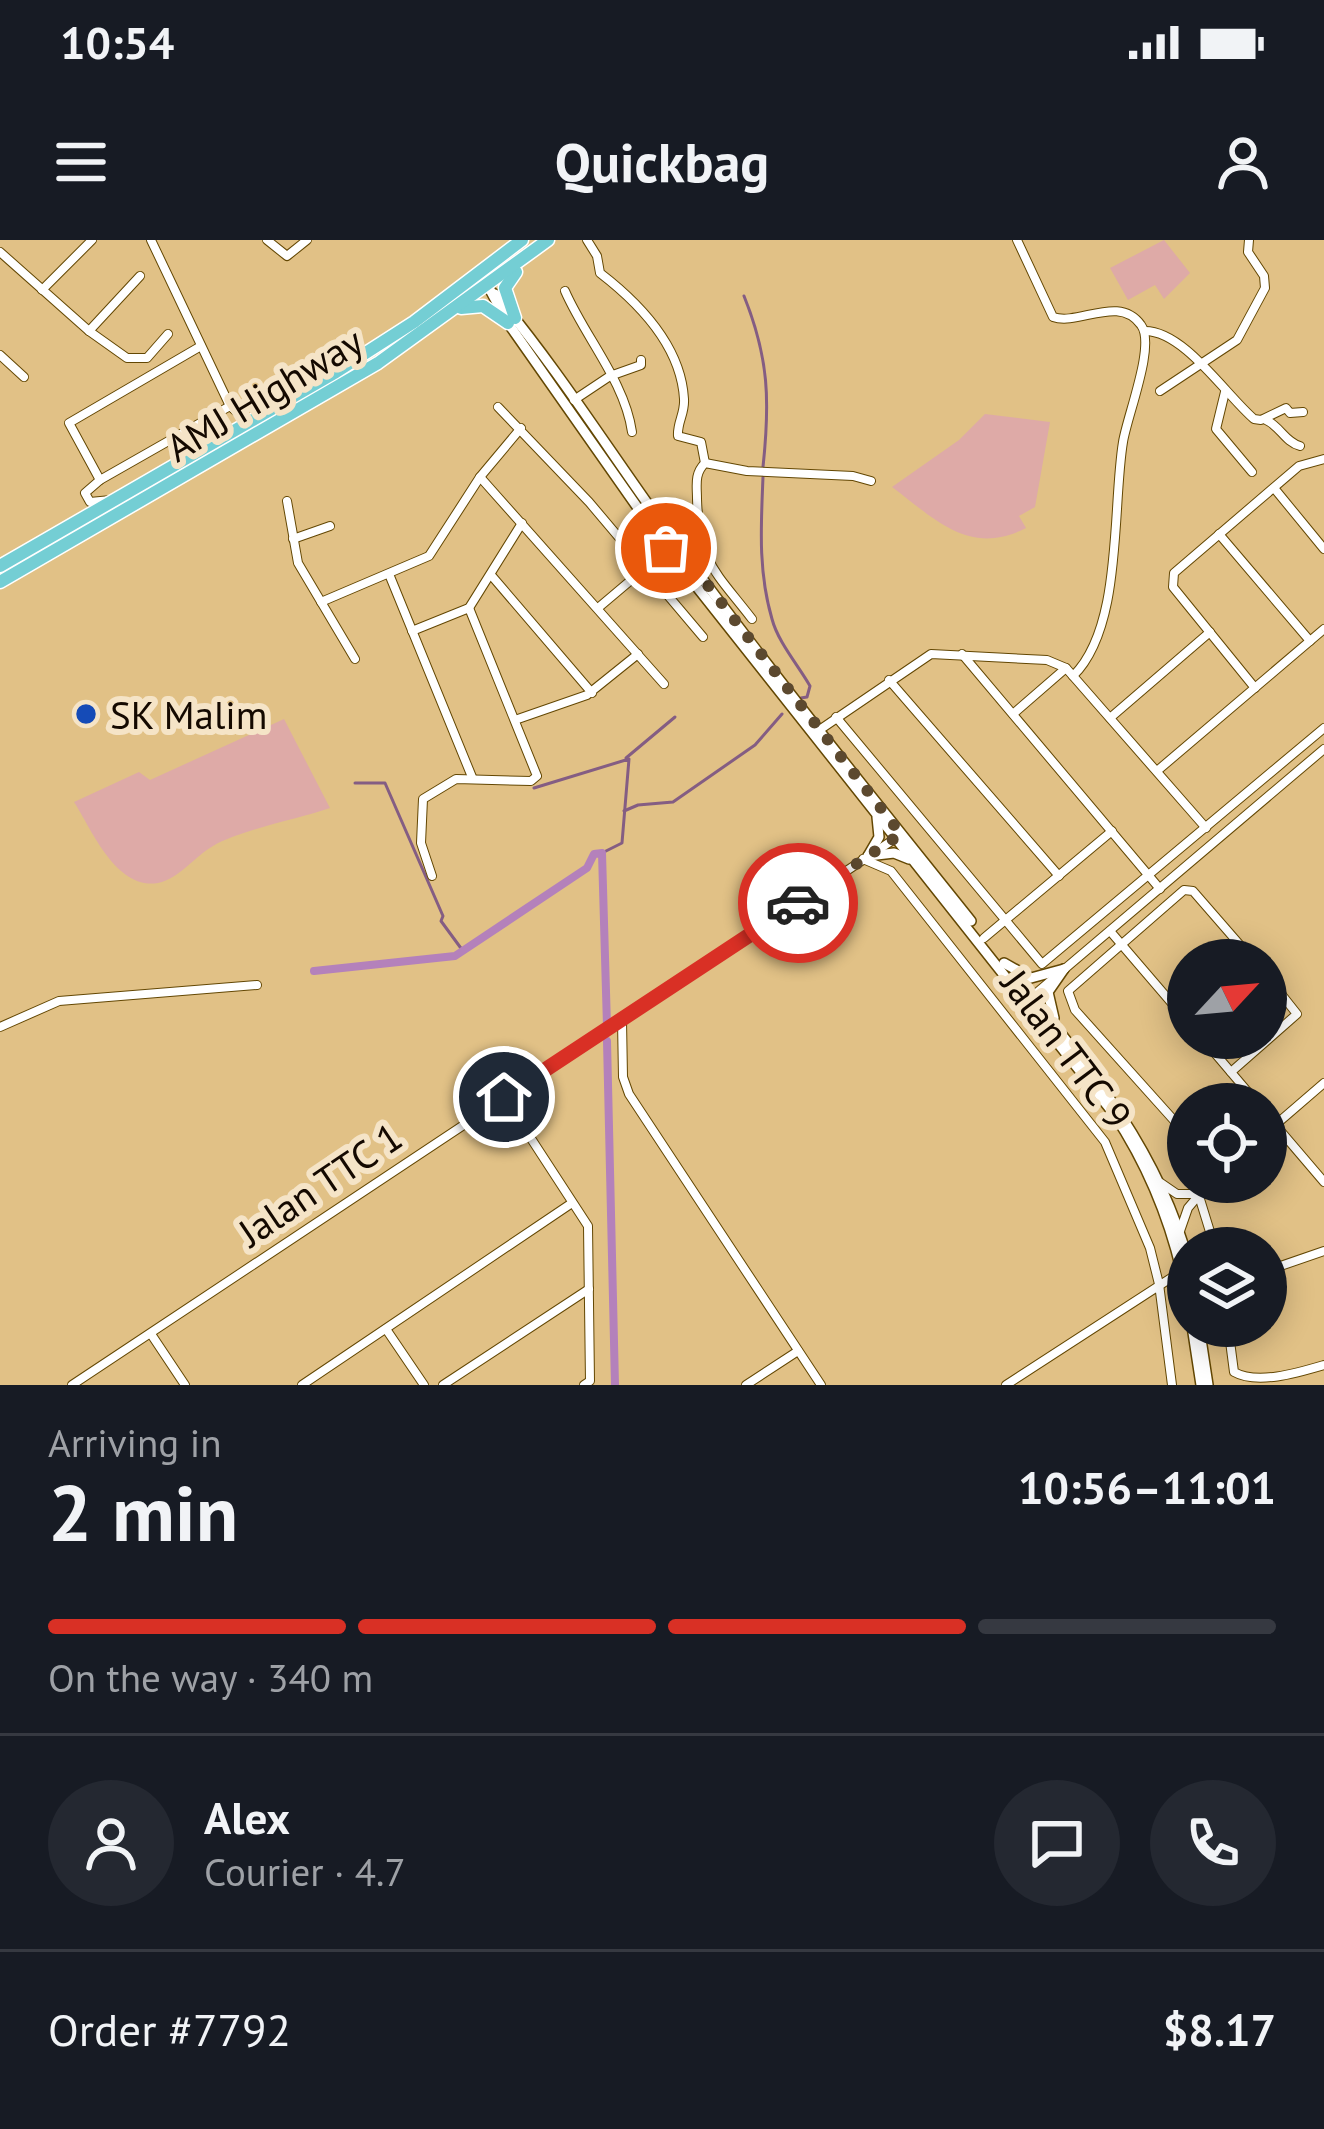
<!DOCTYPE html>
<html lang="en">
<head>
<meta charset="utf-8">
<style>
	:root { --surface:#171b24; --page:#242831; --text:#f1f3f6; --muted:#9ea1a6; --line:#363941; --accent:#d93025 }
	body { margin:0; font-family:"PT Sans",sans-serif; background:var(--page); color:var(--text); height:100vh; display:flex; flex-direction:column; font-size:45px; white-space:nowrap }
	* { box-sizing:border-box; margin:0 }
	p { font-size:39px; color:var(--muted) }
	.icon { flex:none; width:66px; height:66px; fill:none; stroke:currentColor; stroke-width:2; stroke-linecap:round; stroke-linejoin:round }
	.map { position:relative; height:1145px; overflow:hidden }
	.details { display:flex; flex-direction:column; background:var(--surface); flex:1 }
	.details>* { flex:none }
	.needle { width:78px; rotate:64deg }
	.controls { position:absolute; left:1167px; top:699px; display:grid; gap:24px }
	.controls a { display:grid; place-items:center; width:120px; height:120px; border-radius:50%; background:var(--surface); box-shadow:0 6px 30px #0003; font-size:60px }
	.pin { position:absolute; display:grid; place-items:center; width:102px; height:102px; color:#fff; margin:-51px; border:6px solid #fff; border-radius:50%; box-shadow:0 3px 12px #0007 }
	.courier { position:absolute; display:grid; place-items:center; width:120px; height:120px; margin:-60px; border:9px solid #d93025; border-radius:50%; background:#fff; color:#222; box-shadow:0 3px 15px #0007 }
	.head em { font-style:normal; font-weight:600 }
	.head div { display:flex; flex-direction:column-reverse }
	.head { display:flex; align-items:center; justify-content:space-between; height:204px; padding:0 48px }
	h1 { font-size:78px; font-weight:600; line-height:90px }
	.bar { display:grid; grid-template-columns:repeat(4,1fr); gap:18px 12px; align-content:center; height:144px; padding:0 48px }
	.bar i { height:15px; border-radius:9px; background:var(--line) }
	.bar .active { background:var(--accent) }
	.bar p { grid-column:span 4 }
	.line { display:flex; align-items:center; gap:30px; padding:0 48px; border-top:3px solid var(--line) }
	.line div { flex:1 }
	.round { display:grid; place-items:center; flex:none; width:126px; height:126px; border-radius:63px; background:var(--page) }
	.status { display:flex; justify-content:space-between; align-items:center; height:84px; padding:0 60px; background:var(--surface); direction:ltr }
	.status svg { height:33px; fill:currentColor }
	header { display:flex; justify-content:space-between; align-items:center; height:156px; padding:0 48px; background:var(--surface); font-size:54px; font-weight:600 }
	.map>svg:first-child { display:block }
	.green { fill:#deaaa7 }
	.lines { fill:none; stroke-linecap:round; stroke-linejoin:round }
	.stream { stroke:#845d83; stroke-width:3 }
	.canal { stroke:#b481bb; stroke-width:8 }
	.minor-casing { stroke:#634703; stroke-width:10 }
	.secondary-casing { stroke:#634703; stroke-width:12 }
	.trunk-casing { stroke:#fff; stroke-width:15 }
	.minor { stroke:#fff; stroke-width:8 }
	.secondary { stroke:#fff; stroke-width:9 }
	.trunk { stroke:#74ced4; stroke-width:12 }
	.done { stroke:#5c492f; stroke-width:12; stroke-dasharray:0 21.6 }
	.route { stroke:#d93025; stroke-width:15 }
	.poi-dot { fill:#154bb7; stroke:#f5e4c7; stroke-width:4.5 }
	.labels { text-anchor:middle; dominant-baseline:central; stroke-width:12; stroke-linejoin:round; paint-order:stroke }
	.street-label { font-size:39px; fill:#140900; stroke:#f5e4c7 }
	.poi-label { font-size:39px; fill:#140900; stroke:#f5e4c7; text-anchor:start }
</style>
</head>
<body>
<div class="status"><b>10:54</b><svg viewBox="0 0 49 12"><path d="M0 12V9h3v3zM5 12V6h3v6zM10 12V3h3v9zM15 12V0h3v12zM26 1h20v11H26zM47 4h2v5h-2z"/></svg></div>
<header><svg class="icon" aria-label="menu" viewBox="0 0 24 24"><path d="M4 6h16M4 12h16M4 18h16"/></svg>Quickbag<svg class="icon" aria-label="person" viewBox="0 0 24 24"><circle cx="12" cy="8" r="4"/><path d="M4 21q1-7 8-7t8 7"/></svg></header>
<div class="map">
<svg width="1324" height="1145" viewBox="0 0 1324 1145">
	<rect width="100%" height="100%" fill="#e1c186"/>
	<g class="green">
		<path d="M 1164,0 L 1190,33 L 1164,59 L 1155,45 L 1128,60 L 1110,28 Z"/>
		<path d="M 985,174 L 1050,182 L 1035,267 L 1019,276 L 1026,288 C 970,317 936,280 892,247 L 959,200 Z"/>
		<path d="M 284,479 L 330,568 C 298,579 240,590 213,606 C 194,617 180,638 158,643 C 116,650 92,590 74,562 L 139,532 L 150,540 Z"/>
	</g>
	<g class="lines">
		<g class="stream">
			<path d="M 744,56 C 769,118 770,161 763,227"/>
			<path d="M 763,237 C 761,286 758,331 772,379 C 778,402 798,425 810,446 L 807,457 L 801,458"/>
			<path d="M 626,518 L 675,477"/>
			<path d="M 355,543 L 385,543 L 443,676 L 441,681 L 463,711"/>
			<path d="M 534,548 L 629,519 L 622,603 L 602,613"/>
			<path d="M 624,571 L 638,565 L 673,562 L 755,505 L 782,474"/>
		</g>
		<g class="canal">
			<path d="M 314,731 L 455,716 L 587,628 L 594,614 L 602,613 L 607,786"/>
			<path d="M 607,801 L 615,1145"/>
		</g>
		<defs>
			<g id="minor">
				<path d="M 151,0 L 230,166 L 248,182"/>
				<path d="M 267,0 L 287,16 L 307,0"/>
				<path d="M 587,0 L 597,16 L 600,33 C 639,63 681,106 684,159 C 685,174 677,182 678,196 L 701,202 L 705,223"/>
				<path d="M 1017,0 L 1053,77 C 1079,86 1119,54 1141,85 C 1156,105 1127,176 1123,202 C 1112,268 1123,387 1073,436"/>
				<path d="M 0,12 L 89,91 L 127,118 L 147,118 L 168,94"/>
				<path d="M 42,50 L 92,0"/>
				<path d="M 565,51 C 585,97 625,142 632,192"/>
				<path d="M 89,91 L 140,36"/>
				<path d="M 1145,91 C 1184,91 1225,154 1254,179 L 1261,180 L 1286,168 L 1290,173 L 1303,172"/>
				<path d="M 0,115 L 24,137"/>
				<path d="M 1160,151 L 1237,100 L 1265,48 L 1264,36 L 1248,12 L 1249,0"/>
				<path d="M 1225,152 L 1216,189 L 1252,232"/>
				<path d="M 574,160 L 610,136 L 641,125 L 641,120"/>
				<path d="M 498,167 L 589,262 L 703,397"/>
				<path d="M 1266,180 C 1280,186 1285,202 1300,206"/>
				<path d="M 480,237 L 664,444"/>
				<path d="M 100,240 L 69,183 L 201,106"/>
				<path d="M 1274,248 L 1324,309"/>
				<path d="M 111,260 L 90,262 L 85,253 L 100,240 L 230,166"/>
				<path d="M 287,261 L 298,323 L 355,419"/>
				<path d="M 1219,294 L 1310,401"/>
				<path d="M 293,299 L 330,286"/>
				<path d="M 389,334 L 472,537"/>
				<path d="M 491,335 L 592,453"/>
				<path d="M 321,362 L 429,316 L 480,237 L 521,188"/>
				<path d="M 598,368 L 675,303"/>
				<path d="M 752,379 C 715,331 699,323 697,259 C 697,245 694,234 705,223 L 747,231 L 853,236 L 871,241"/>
				<path d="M 412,391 L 469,368 L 522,283"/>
				<path d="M 962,414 L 1160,649"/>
				<path d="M 889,440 L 1059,636"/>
				<path d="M 1255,448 L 1173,347 L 1174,333 L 1299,226 L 1324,219"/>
				<path d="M 1013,474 L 1066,428"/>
				<path d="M 836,477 L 1042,724 L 1324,488"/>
				<path d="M 1110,478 L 1210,392"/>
				<path d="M 515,480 L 587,455 L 638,414"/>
				<path d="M 815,493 L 931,414 L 1047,420 L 1066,428 L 1206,588"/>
				<path d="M 1157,531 L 1324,389"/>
				<path d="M 863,619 L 891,631 L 1105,902 L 1150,1008 L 1159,1044 L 1172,1145"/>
				<path d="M 432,636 L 421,603 L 423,559 L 456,539 L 531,541 L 537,536 L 469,368"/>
				<path d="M 1110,691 L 1188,782"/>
				<path d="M 984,698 L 1112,591"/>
				<path d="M 1028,760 L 1324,509"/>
				<path d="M 622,781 L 623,837 L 629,854 L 821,1145"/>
				<path d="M 0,787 L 59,761 L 257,745"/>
				<path d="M 1202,798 L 1258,864"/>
				<path d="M 1231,832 L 1297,774 L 1266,735"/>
				<path d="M 504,857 L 588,986 L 590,1141 L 584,1145"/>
				<path d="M 1266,874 L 1324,942"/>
				<path d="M 1266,893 L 1324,843"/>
				<path d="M 1188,896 L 1075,770 L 1068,751 L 1184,650 L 1193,651 L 1253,720"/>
				<path d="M 1161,943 L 1177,954 L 1199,954"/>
				<path d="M 1199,956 L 1215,1008"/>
				<path d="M 1180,991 L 1188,968 L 1210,942"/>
				<path d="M 1257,1006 L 1257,1008"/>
				<path d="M 1266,1031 L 1324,1011"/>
				<path d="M 1266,1051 L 1268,1060"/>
				<path d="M 1228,1086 L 1234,1132 C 1257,1145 1297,1133 1324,1125"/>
				<path d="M 386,1089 L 424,1145"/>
				<path d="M 151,1094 L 185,1145"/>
				<path d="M 72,1145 L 896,598"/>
				<path d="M 302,1145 L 572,963"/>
				<path d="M 443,1145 L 589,1049"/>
				<path d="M 746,1145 L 798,1111"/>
				<path d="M 1006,1145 L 1188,1027"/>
			</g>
			<g id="secondary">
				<path d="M 488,46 L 508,83 L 666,308 L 1114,874 C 1153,933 1176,994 1188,1063"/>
				<path d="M 495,54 C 562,134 616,222 678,306 C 772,434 872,557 971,681"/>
				<path d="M 868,616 L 894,613 L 909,619"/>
				<path d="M 868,616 L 879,597 L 877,577"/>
				<path d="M 1004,723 L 1031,738 L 1064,729"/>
				<path d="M 1015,737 C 1087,825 1158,909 1188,1021"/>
				<path d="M 1054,778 L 1048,752 L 1064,729"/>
				<path d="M 1192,1086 L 1201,1145"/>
				<path d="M 1199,1086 L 1208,1145"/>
			</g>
			<g id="trunk">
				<path d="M 461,68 L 483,66 L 508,83"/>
				<path d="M 515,78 L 505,48 L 516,32"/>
				<path d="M 0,326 L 336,132 L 414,82 L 522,0"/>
				<path d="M 0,342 L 378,123 L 548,0"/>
			</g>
		</defs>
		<use href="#minor" class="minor-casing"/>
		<use href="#secondary" class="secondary-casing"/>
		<use href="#trunk" class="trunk-casing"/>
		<use href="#minor" class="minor"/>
		<use href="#secondary" class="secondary"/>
		<use href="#trunk" class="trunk"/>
	</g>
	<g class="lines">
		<path class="done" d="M 666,308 L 675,303 L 901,594 L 798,663"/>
		<path class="route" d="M 504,857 L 798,663"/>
	</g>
	<circle class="poi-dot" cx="86" cy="474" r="12"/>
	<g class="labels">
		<g class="street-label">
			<text transform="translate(264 154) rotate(-31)">AMJ Highway</text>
			<text transform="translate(1067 809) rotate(53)">Jalan TTC 9</text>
			<text transform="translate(320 944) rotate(-34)">Jalan TTC 1</text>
		</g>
		<g class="poi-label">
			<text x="110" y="474">SK Malim</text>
		</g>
	</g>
</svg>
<div class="controls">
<a><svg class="needle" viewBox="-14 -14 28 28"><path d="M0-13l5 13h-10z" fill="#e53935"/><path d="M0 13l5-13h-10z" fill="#9ea1a6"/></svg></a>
<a><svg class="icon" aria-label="locate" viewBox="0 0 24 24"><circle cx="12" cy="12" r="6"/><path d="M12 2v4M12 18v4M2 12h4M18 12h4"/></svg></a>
<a><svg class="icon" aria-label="layers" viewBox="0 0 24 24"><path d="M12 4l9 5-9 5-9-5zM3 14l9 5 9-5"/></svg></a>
</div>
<div class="pin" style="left:666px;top:308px;background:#ea580c"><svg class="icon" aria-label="bag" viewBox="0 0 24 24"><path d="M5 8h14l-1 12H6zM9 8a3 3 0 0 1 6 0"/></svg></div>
<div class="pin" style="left:504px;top:857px;background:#1f2937"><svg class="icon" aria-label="home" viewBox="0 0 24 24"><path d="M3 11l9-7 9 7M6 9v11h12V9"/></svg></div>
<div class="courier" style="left:798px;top:663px"><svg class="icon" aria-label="car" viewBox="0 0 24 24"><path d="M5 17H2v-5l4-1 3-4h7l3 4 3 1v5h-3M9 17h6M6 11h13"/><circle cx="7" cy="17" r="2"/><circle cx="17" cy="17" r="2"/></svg></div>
</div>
<section class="details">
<div class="head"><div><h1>2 min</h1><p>Arriving in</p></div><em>10:56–11:01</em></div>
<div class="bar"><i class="active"></i><i class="active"></i><i class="active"></i><i></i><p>On the way · 340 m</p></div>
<div class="line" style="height:216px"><a class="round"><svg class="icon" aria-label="person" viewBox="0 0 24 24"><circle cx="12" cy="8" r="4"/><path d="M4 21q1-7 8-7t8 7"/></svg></a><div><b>Alex</b><p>Courier · 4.7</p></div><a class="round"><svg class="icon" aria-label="chat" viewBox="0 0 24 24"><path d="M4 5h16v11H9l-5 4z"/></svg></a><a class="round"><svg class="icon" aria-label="phone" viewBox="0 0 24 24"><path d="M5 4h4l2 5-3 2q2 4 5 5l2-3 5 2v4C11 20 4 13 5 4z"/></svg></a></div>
<div class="line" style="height:156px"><div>Order #7792</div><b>$8.17</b></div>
</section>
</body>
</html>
